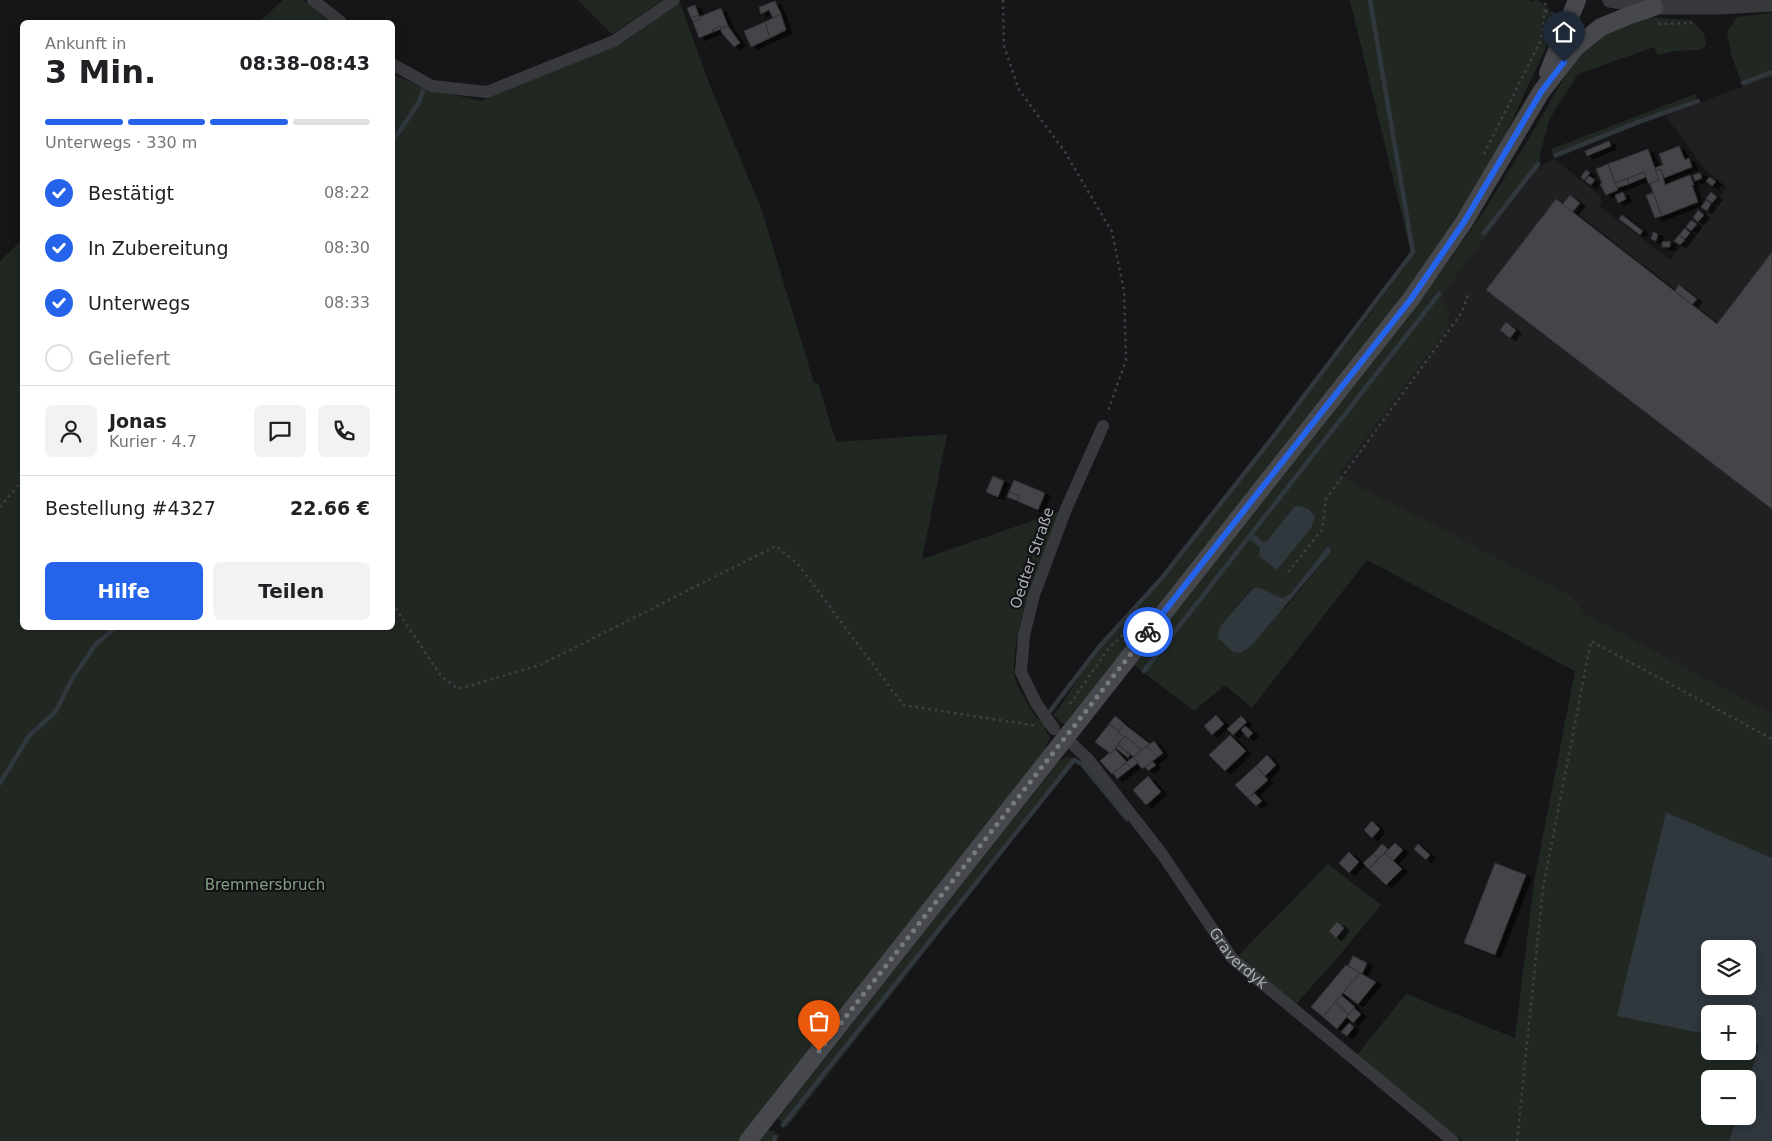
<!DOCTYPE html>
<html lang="de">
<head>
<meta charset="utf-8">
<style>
	:root { --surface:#fff; --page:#f2f2f2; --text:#202124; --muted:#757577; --line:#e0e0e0; --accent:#2563eb }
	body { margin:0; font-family:"DejaVu Sans",sans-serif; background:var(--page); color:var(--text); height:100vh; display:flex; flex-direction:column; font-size:19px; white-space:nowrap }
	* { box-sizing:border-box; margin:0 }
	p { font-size:16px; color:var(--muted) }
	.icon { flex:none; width:28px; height:28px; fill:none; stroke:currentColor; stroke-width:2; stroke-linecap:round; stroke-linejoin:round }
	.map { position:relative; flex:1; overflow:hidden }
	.drawer { position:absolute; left:20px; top:20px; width:375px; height:610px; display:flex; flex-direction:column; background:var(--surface); border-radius:8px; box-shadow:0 2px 12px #0003 }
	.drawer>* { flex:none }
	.tools { position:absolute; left:1701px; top:940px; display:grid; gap:10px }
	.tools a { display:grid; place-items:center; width:55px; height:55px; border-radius:8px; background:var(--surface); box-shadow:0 2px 12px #0003; font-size:25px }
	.pin { position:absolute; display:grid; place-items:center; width:42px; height:42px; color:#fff; margin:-51px -21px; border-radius:50% 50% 50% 0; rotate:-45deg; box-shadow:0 0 5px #0007 }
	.pin .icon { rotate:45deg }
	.courier { position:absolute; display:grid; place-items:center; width:50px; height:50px; margin:-25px; border:4px solid #2563eb; border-radius:50%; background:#fff; color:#222; box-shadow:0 1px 6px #0007 }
	.head em { font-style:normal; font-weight:600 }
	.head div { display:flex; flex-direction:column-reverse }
	.head { display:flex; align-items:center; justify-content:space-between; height:85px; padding:0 25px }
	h1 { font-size:32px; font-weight:600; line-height:38px }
	.bar { display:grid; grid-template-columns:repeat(4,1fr); gap:8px 5px; align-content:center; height:60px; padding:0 25px }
	.bar i { height:6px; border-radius:4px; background:var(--line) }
	.bar .active { background:var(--accent) }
	.bar p { grid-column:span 4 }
	.line { display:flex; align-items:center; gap:12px; padding:0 25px; border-top:1px solid var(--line) }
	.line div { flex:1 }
	.round { display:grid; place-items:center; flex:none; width:52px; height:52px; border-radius:8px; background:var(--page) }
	ol { padding:0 25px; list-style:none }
	li { display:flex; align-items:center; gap:15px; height:55px }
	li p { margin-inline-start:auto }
	li .icon { padding:5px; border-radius:50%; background:var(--accent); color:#fff; stroke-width:4 }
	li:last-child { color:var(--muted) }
	li i { width:28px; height:28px; border:2px solid var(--line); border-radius:50% }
	.primary-button { display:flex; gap:10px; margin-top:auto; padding:10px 25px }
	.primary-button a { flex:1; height:58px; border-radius:8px; background:var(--accent); color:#fff; font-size:20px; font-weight:600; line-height:58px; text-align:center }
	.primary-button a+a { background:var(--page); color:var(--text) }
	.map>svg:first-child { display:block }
	.built { fill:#202022 }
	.green { fill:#212822; fill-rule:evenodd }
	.water { fill:#30373d; fill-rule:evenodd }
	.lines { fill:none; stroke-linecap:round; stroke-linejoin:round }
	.stream { stroke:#30373d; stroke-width:4.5 }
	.building { fill:#444448; stroke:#313134; filter:url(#shadow) }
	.path { stroke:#3e4044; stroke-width:2.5; stroke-dasharray:2.5 4; stroke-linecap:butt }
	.minor { stroke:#38393d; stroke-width:12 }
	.tertiary { stroke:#38393d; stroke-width:15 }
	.secondary { stroke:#46484d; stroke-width:18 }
	.done { stroke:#76797f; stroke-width:5; stroke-dasharray:0 9 }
	.route { stroke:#2563eb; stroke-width:6 }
	.labels { text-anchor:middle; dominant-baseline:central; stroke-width:4; stroke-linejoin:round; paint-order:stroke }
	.street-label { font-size:15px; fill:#aaaeb7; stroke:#111113 }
	.park-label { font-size:15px; fill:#83a084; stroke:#111113 }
</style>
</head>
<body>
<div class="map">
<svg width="1772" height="1141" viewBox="0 0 1772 1141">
	<defs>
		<filter id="shadow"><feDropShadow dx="5.5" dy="3" stdDeviation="0" flood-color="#0009"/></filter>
	</defs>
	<rect width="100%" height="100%" fill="#161618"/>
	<path class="built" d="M 1772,76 L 1772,714 L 1586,614 L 1570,595 L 1366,490 L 1339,474 L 1447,329 L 1439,298 L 1539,166 L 1554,159 L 1600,195 L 1602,202 L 1599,206 L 1670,260 L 1727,187 L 1705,170 L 1665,115 Z"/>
	<g class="green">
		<path d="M 283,0 L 303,0 L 331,22 L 259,22 Z"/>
		<path d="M 578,0 L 662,0 L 612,34 Z"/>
		<path d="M 1350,0 L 1526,0 L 1533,2 L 1534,0 L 1537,0 L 1549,8 L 1553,22 L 1548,43 L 1507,132 L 1472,193 L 1398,303 L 1067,725 L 1062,723 L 1053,715 L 1064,701 L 1081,673 L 1101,646 L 1147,598 L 1367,318 L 1412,257 Z"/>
		<path d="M 680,3 L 709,83 L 761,208 L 814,383 L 818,383 L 832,429 L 837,442 L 947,434 L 922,559 L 1061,511 C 1044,554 1008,633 1015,678 C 1017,688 1031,709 1037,719 L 1050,718 L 1045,729 L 1050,737 L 1045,750 L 739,1141 L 0,1141 L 0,261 L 22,240 L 22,628 L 392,628 L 393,74 L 424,88 L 481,101 L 620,45 Z"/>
		<path d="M 1772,13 L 1772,76 L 1743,87 L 1732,57 L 1727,32 L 1737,17 Z"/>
		<path d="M 1649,17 L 1691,20 L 1704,33 L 1706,45 L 1699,50 L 1675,51 L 1658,55 L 1654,47 L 1578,74 L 1550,118 L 1540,154 L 1539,166 L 1440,298 L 1448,309 L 1447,329 L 1339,474 L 1366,490 L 1570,595 L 1586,614 L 1772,714 L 1772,858 L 1666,812 L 1618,1016 L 1710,1035 L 1710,1051 L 1748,1051 L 1748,1043 L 1759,1045 L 1748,1083 L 1748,1079 L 1710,1079 L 1710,1116 L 1737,1116 L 1729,1141 L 1463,1141 L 1357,1055 L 1406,994 L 1515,1038 L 1534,882 L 1575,671 L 1367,560 L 1252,708 L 1225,685 L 1194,711 L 1134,665 L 1436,279 L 1482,214 L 1527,142 L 1573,62 L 1604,32 ZM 1294,507 L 1309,509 L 1315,517 L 1259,555 L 1260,548 L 1251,539 L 1254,535 L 1263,542 L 1266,542 ZM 1327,547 L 1330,547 L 1331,552 L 1286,607 L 1218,632 L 1222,624 L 1252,588 C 1263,586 1273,596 1284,598 L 1291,593 Z"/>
		<path d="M 1695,94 L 1698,103 L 1638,125 L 1554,159 L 1551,149 Z"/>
		<path d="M 1067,757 L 1077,759 L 787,1127 L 778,1118 L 1059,761 Z"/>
		<path d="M 1328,864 L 1381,905 L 1338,957 L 1296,1004 L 1239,955 Z"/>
		<path d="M 770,1130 L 780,1135 L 777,1141 L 757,1141 L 764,1132 Z"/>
	</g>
	<g class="water">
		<path d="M 1299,506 L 1309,509 L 1315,517 L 1311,528 L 1277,570 L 1261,558 L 1259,555 L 1260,548 L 1250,539 L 1254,534 L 1263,542 L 1266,542 L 1294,507 Z"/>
		<path d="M 1327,547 L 1330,547 L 1331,552 L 1251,646 L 1241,653 L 1233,652 L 1219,639 L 1218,632 L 1222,624 L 1253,588 C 1263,586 1273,596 1284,598 L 1291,593 Z"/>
		<path d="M 1666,812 L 1772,858 L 1772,1141 L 1729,1141 L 1737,1116 L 1748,1116 L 1748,1083 L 1759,1045 L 1748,1043 L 1748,1014 L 1710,1014 L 1710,1035 L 1617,1016 ZM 1710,949 L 1748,949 L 1748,986 L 1710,986 Z"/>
	</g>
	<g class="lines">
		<g class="stream">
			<path d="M 1743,83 L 1772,72"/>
			<path d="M 392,142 L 418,104 L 423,91"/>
			<path d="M 1556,155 L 1638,122 L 1698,101"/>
			<path d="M 1484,233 L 1538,164"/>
			<path d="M 1144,671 L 1439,294"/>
			<path d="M 1050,711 L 1099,647 L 1161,579 L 1270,441 L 1413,252 L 1370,0"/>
			<path d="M 0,783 L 29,736 L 56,711 L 72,679 L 96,644 L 115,628"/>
			<path d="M 783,1125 L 1074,760 L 1082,764 L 1127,819"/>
			<path d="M 774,1141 L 775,1137"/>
		</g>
	</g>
	<g class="building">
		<path d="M 775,1 L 781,14 L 773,18 L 769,10 L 761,14 L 759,7 Z"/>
		<path d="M 695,5 L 699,15 L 691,18 L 687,8 Z"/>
		<path d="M 721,8 L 728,26 L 721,29 L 720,26 L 712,30 L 713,32 L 699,38 L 693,22 L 700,19 L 699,17 Z"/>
		<path d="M 781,14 L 786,30 L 770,38 L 765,22 Z"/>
		<path d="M 699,15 L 700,19 L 693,22 L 691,18 Z"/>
		<path d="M 765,22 L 770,38 L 751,47 L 744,31 Z"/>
		<path d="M 720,26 L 721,29 L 713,32 L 712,30 Z"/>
		<path d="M 728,26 L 740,43 L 734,47 L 721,32 L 721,29 Z"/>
		<path d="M 1609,141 L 1611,146 L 1587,156 L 1585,151 Z"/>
		<path d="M 1679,146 L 1685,160 L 1689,158 L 1692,167 L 1664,178 L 1661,169 L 1656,171 L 1654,168 L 1663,165 L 1659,154 Z"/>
		<path d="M 1648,149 L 1659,180 L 1649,184 L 1644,172 L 1615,183 L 1608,164 Z"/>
		<path d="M 1608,164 L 1618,190 L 1606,195 L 1600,184 L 1602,183 L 1596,169 Z"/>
		<path d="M 1661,169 L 1665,185 L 1690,175 L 1694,185 L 1692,185 L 1698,202 L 1662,216 L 1650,184 L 1659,180 L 1656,171 Z"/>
		<path d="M 1586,170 L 1590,173 L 1584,180 L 1581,177 Z"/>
		<path d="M 1644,172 L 1646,177 L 1629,184 L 1627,179 Z"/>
		<path d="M 1700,173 L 1702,178 L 1695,181 L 1693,175 Z"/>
		<path d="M 1589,176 L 1595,180 L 1591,185 L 1585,181 Z"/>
		<path d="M 1710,177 L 1716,182 L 1712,186 L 1706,181 Z"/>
		<path d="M 1627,179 L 1629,184 L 1617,188 L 1615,183 Z"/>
		<path d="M 1623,192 L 1626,199 L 1618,203 L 1615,195 Z"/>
		<path d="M 1711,192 L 1717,197 L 1712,203 L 1706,199 Z"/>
		<path d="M 1653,193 L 1662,216 L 1655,218 L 1646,195 Z"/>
		<path d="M 1570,195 L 1580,203 L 1572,213 L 1562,205 Z"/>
		<path d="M 1556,199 L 1717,324 L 1772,252 L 1772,509 L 1486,290 Z"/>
		<path d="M 1706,200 L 1711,204 L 1707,211 L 1701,207 Z"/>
		<path d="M 1698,210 L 1704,215 L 1698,222 L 1693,218 Z"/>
		<path d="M 1622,215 L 1643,231 L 1640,235 L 1619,219 Z"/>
		<path d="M 1691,220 L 1697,224 L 1691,231 L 1686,227 Z"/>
		<path d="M 1685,228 L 1690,233 L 1685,239 L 1679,235 Z"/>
		<path d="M 1653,232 L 1658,234 L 1656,241 L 1651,239 Z"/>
		<path d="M 1679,235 L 1685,240 L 1680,245 L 1674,241 Z"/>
		<path d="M 1670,241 L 1670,247 L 1662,247 L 1662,242 Z"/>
		<path d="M 1679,285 L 1697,299 L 1692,305 L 1675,291 Z"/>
		<path d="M 1506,322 L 1516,330 L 1510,338 L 1500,330 Z"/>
		<path d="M 993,476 L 1004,481 L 998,497 L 986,492 Z"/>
		<path d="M 1014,480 L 1045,493 L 1038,510 L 1017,501 L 1019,496 L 1009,492 Z"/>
		<path d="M 1009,492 L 1019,496 L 1017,501 L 1007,497 Z"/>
		<path d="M 1216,715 L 1224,724 L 1212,735 L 1204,726 Z"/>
		<path d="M 1115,716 L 1125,724 L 1118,732 L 1109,724 Z"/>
		<path d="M 1241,716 L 1247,722 L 1233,735 L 1227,729 Z"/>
		<path d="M 1109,724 L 1125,736 L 1111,754 L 1095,742 Z"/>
		<path d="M 1124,724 L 1150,744 L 1142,750 L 1118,732 Z"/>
		<path d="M 1245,726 L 1253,733 L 1248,738 L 1241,730 Z"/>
		<path d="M 1230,735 L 1246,751 L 1225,771 L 1209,755 Z"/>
		<path d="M 1125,736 L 1142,750 L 1134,757 L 1118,745 Z"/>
		<path d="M 1154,741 L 1163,753 L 1158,757 L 1147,746 Z"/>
		<path d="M 1118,745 L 1130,755 L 1128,758 L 1116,748 Z"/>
		<path d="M 1147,746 L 1158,757 L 1142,769 L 1133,757 Z"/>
		<path d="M 1115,749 L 1127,762 L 1112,774 L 1100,761 L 1109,753 L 1111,754 Z"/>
		<path d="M 1267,755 L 1276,765 L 1265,776 L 1256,766 Z"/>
		<path d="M 1133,757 L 1138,763 L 1131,768 L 1126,763 Z"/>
		<path d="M 1152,761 L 1156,765 L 1148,771 L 1145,767 Z"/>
		<path d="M 1126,763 L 1131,768 L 1117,779 L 1113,773 Z"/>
		<path d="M 1256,766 L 1268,780 L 1248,798 L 1235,785 Z"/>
		<path d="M 1148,776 L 1161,792 L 1146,805 L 1133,790 Z"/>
		<path d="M 1254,793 L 1262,801 L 1256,806 L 1248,798 Z"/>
		<path d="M 1372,821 L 1380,829 L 1372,838 L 1364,830 Z"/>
		<path d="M 1395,843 L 1403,850 L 1393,861 L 1385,853 Z"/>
		<path d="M 1382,844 L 1388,849 L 1378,859 L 1373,854 Z"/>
		<path d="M 1418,844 L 1430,855 L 1426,860 L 1414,849 Z"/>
		<path d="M 1349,852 L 1359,862 L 1349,873 L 1339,863 Z"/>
		<path d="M 1385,853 L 1402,869 L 1386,885 L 1369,869 Z"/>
		<path d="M 1373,854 L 1378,859 L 1369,869 L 1363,863 Z"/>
		<path d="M 1495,863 L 1526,875 L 1495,955 L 1464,943 Z"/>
		<path d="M 1337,922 L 1344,928 L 1336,938 L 1329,931 Z"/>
		<path d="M 1353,956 L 1367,963 L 1362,974 L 1348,966 Z"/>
		<path d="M 1346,965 L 1360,973 L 1323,1017 L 1311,1007 Z"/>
		<path d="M 1360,973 L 1376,982 L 1358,1004 L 1343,993 Z"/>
		<path d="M 1341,995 L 1355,1007 L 1349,1014 L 1335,1002 Z"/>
		<path d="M 1335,1002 L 1349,1014 L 1337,1029 L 1323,1017 Z"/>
		<path d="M 1354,1008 L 1361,1014 L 1353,1023 L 1347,1017 Z"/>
		<path d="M 1349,1023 L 1354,1027 L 1347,1036 L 1341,1032 Z"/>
	</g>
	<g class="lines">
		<g class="path">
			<path d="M 1003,0 L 1004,46 L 1019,90 L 1065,152 L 1112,232 L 1124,291 L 1126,360 L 1107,414"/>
			<path d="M 1545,11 L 1555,14"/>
			<path d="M 1658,24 L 1692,23"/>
			<path d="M 1484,154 L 1541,40 L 1546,0"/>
			<path d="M 0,507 L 22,481"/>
			<path d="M 1288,572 L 1322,530 L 1326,499 L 1462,312 L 1469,292"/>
			<path d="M 392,603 L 441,676 L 458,689 L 540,665 L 776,546 L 798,564 L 903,705 L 1037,726"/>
			<path d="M 1070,704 L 1109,648 L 1133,625"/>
			<path d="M 1517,1141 L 1543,888 L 1591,641 L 1772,739"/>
		</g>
		<g class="minor">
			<path d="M 313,0 L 341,22"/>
			<path d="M 392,64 L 432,86 L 487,92 L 614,41 L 674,0"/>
			<path d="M 1054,729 L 1036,703 L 1021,672 L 1024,635 L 1034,595 L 1066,509 L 1103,426"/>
			<path id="s1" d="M 1065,737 L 1088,759 L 1162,854 L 1232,958 L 1453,1141"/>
		</g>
		<path class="tertiary" d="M 1610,0 L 1654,7 L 1719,7 L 1772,4"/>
		<g class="secondary">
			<path d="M 1548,73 L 1577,0"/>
			<path d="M 748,1141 L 1411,299 L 1464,222 L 1541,92 L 1576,47 L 1601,27 L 1630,15 L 1654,7"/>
		</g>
	</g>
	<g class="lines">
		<path class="done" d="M 819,1051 L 1148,632"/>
		<path class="route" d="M 1148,632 L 1411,299 L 1464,222 L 1541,92 L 1564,62"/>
	</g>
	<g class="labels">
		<g class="street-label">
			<text transform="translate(1032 558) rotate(-71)">Oedter Straße</text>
			<text stroke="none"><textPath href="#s1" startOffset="282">Graverdyk</textPath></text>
		</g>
		<g class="park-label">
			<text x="265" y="885">Bremmersbruch</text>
		</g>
	</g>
</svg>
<div class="tools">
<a><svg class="icon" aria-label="layers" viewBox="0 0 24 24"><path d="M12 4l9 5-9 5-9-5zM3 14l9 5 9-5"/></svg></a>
<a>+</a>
<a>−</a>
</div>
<div class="pin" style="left:819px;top:1051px;background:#ea580c"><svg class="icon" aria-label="bag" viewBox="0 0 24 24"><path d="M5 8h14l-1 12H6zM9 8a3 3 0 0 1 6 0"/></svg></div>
<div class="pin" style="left:1564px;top:62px;background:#1f2937"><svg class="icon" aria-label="home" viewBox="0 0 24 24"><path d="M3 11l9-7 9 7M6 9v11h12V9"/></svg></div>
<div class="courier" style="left:1148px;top:632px"><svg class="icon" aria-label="bike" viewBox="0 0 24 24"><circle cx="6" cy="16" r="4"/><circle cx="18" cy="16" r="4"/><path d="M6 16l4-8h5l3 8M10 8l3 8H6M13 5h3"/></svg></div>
<section class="drawer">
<div class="head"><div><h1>3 Min.</h1><p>Ankunft in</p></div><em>08:38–08:43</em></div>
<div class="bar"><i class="active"></i><i class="active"></i><i class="active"></i><i></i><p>Unterwegs · 330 m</p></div>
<ol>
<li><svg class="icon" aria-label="check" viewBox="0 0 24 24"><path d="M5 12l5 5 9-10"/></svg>Bestätigt<p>08:22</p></li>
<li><svg class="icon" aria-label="check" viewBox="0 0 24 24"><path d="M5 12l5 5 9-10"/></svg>In Zubereitung<p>08:30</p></li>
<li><svg class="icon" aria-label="check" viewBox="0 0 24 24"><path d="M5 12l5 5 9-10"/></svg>Unterwegs<p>08:33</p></li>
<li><i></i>Geliefert</li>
</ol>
<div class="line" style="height:90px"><a class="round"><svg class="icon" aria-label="person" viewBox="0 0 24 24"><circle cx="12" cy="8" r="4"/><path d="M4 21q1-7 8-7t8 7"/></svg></a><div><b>Jonas</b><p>Kurier · 4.7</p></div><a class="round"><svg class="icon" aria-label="chat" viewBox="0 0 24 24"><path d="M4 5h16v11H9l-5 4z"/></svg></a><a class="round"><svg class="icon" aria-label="phone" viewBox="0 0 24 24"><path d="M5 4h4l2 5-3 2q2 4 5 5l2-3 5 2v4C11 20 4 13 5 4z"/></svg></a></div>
<div class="line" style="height:65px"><div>Bestellung #4327</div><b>22.66 €</b></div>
<div class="primary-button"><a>Hilfe</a><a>Teilen</a></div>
</section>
</div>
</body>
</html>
